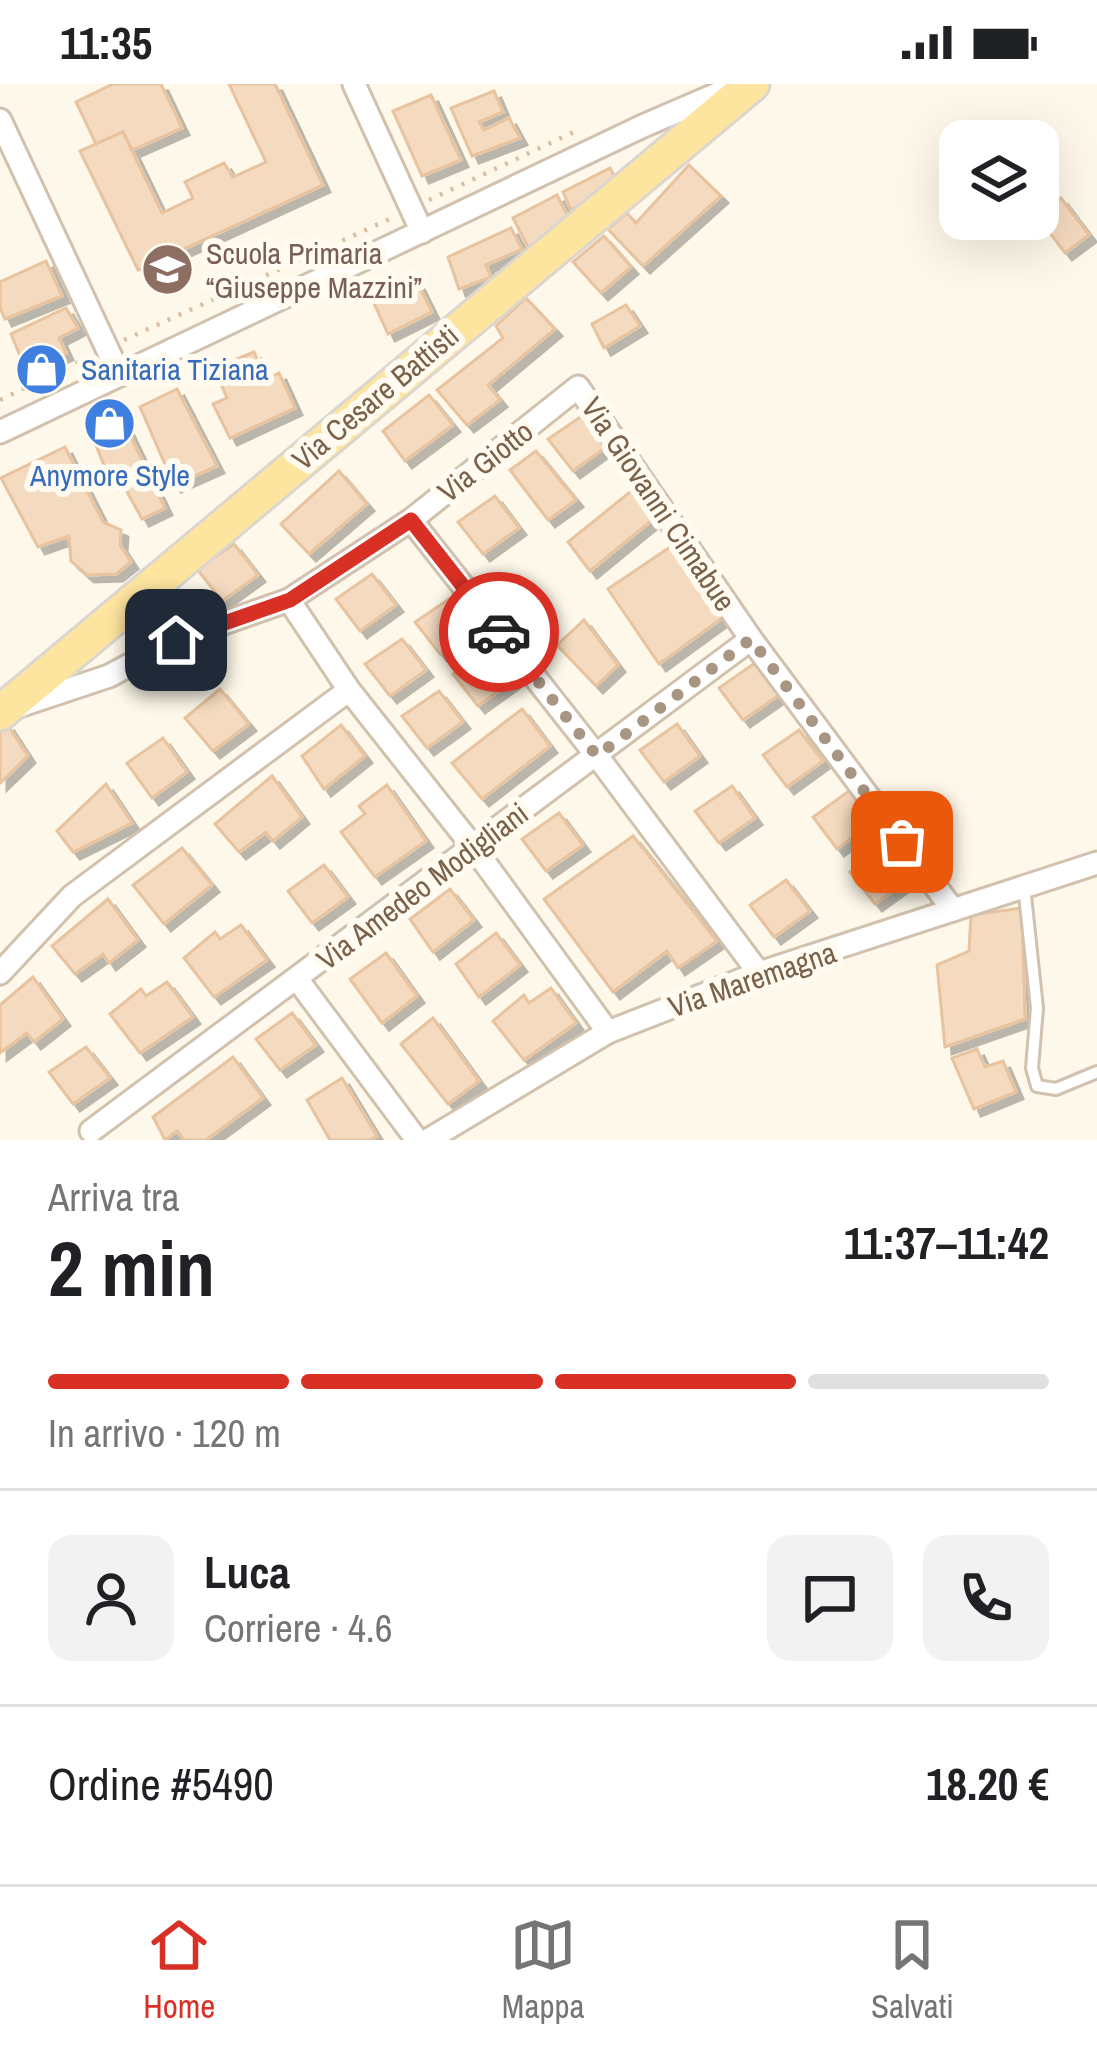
<!DOCTYPE html>
<html lang="it">
<head>
<meta charset="utf-8">
<style>
	:root { --surface:#fff; --page:#f2f2f2; --text:#202124; --muted:#757577; --line:#e0e0e0; --accent:#d93025 }
	body { margin:0; font-family:"Archivo Narrow",sans-serif; background:var(--page); color:var(--text); height:100vh; display:flex; flex-direction:column; font-size:45px; white-space:nowrap }
	* { box-sizing:border-box; margin:0 }
	p { font-size:39px; color:var(--muted) }
	.icon { flex:none; width:66px; height:66px; fill:none; stroke:currentColor; stroke-width:2; stroke-linecap:round; stroke-linejoin:round }
	.map { position:relative; height:1056px; overflow:hidden }
	.details { display:flex; flex-direction:column; background:var(--surface); flex:1 }
	.details>* { flex:none }
	.buttons { position:absolute; left:939px; top:36px; display:grid; gap:24px }
	.buttons a { display:grid; place-items:center; width:120px; height:120px; border-radius:24px; background:var(--surface); box-shadow:0 12px 48px #0002; font-size:60px }
	.pin { position:absolute; display:grid; place-items:center; width:102px; height:102px; color:#fff; margin:-51px; border-radius:24px; box-shadow:0 6px 18px #0006 }
	.courier { position:absolute; display:grid; place-items:center; width:120px; height:120px; margin:-60px; border:9px solid #d93025; border-radius:50%; background:#fff; color:#222; box-shadow:0 3px 15px #0007 }
	.summary em { font-style:normal; font-weight:700 }
	.summary div { display:flex; flex-direction:column-reverse }
	.summary { display:flex; align-items:center; justify-content:space-between; height:204px; padding:0 48px }
	h1 { font-size:78px; font-weight:700; line-height:90px }
	.bar { display:grid; grid-template-columns:repeat(4,1fr); gap:18px 12px; align-content:center; height:144px; padding:0 48px }
	.bar i { height:15px; border-radius:9px; background:var(--line) }
	.bar .active { background:var(--accent) }
	.bar p { grid-column:span 4 }
	.line { display:flex; align-items:center; gap:30px; padding:0 48px; border-top:3px solid var(--line) }
	.line div { flex:1 }
	.round { display:grid; place-items:center; flex:none; width:126px; height:126px; border-radius:24px; background:var(--page) }
	.status { display:flex; justify-content:space-between; align-items:center; height:84px; padding:0 60px; background:var(--surface); direction:ltr }
	.status svg { height:33px; fill:currentColor }
	.menu { display:flex; justify-content:space-around; align-items:center; height:168px; border-top:3px solid var(--line); background:var(--surface); font-size:33px; color:var(--muted) }
	.menu a { display:grid; justify-items:center; gap:6px }
	.menu .active { color:var(--accent) }
	.map>svg:first-child { display:block }
	.building { fill:#f4dabf; stroke:#e8c39e; stroke-width:3; filter:url(#shadow) }
	.lines { fill:none; stroke-linecap:round; stroke-linejoin:round }
	.lane-casing { stroke:#d1c1ad; stroke-width:16 }
	.street-casing { stroke:#d1c1ad; stroke-width:27 }
	.primary-casing { stroke:#dcd6d0; stroke-width:39 }
	.path { stroke:#dabea1; stroke-width:4.5; stroke-dasharray:3 9; stroke-linecap:butt }
	.lane { stroke:#fff; stroke-width:10 }
	.street { stroke:#fff; stroke-width:21 }
	.primary { stroke:#fee59f; stroke-width:33 }
	.done { stroke:#a89682; stroke-width:12; stroke-dasharray:0 21.6 }
	.route { stroke:#d93025; stroke-width:15 }
	.labels { text-anchor:middle; dominant-baseline:central; stroke-width:12; stroke-linejoin:round; paint-order:stroke }
	.education-label { font-size:30px; fill:#785e54; stroke:#fffbf0; text-anchor:start }
	.shop-label { font-size:30px; fill:#366cbe; stroke:#fffbf0; text-anchor:start }
	.street-label { font-size:30px; fill:#7a614a; stroke:#fffbf0 }
</style>
</head>
<body>
<div class="status"><b>11:35</b><svg viewBox="0 0 49 12"><path d="M0 12V9h3v3zM5 12V6h3v6zM10 12V3h3v9zM15 12V0h3v12zM26 1h20v11H26zM47 4h2v5h-2z"/></svg></div>
<div class="map">
<svg width="1097" height="1056" viewBox="0 0 1097 1056">
	<defs>
		<filter id="shadow"><feDropShadow dx="7" dy="7" stdDeviation="0" flood-color="#0004"/></filter>
	</defs>
	<rect width="100%" height="100%" fill="#fdf8e9"/>
	<g class="building">
		<path d="M 113,0 L 161,0 L 182,44 L 132,66 L 123,48 L 96,60 L 76,18 Z"/>
		<path d="M 229,0 L 275,0 L 323,101 L 138,186 L 80,67 L 123,48 L 162,129 L 193,114 L 185,98 L 224,79 L 233,93 L 266,78 Z"/>
		<path d="M 494,7 L 503,28 L 479,38 L 484,46 L 509,34 L 520,54 L 472,72 L 451,24 Z"/>
		<path d="M 431,11 L 461,76 L 422,92 L 393,27 Z"/>
		<path d="M 689,81 L 721,112 L 643,182 L 608,145 L 627,129 L 636,139 Z"/>
		<path d="M 610,84 L 618,99 L 571,126 L 563,108 Z"/>
		<path d="M 557,111 L 568,133 L 529,165 L 513,134 Z"/>
		<path d="M 1061,114 L 1089,151 L 1065,169 L 1038,133 Z"/>
		<path d="M 511,144 L 522,165 L 486,181 L 491,193 L 459,205 L 448,173 Z"/>
		<path d="M 604,152 L 631,183 L 601,209 L 573,178 Z"/>
		<path d="M 46,177 L 62,212 L 5,235 L 0,224 L 0,198 Z"/>
		<path d="M 414,192 L 432,228 L 388,250 L 373,217 L 397,207 L 392,199 Z"/>
		<path d="M 526,214 L 555,245 L 488,301 L 500,316 L 467,341 L 437,306 L 503,254 L 496,242 Z"/>
		<path d="M 626,221 L 640,242 L 604,264 L 592,240 Z"/>
		<path d="M 66,224 L 78,244 L 59,254 L 66,269 L 26,286 L 11,250 Z"/>
		<path d="M 254,268 L 266,296 L 279,289 L 295,324 L 230,354 L 213,320 L 227,314 L 214,284 Z"/>
		<path d="M 177,305 L 217,382 L 174,401 L 140,323 Z"/>
		<path d="M 429,311 L 453,341 L 405,377 L 383,347 Z"/>
		<path d="M 585,330 L 609,361 L 573,387 L 548,355 Z"/>
		<path d="M 121,332 L 165,424 L 142,435 L 120,395 L 111,399 L 90,346 Z"/>
		<path d="M 65,363 L 103,438 L 121,446 L 120,461 L 131,478 L 116,490 L 87,491 L 71,477 L 69,452 L 38,463 L 1,394 Z"/>
		<path d="M 536,367 L 576,416 L 548,436 L 510,386 Z"/>
		<path d="M 339,387 L 367,420 L 309,470 L 281,440 Z"/>
		<path d="M 635,404 L 657,432 L 590,487 L 568,458 Z"/>
		<path d="M 495,412 L 519,444 L 483,470 L 458,438 Z"/>
		<path d="M 676,459 L 725,532 L 659,580 L 608,505 Z"/>
		<path d="M 234,460 L 258,491 L 222,517 L 197,485 Z"/>
		<path d="M 372,490 L 396,521 L 360,547 L 336,515 Z"/>
		<path d="M 452,513 L 476,544 L 440,570 L 415,538 Z"/>
		<path d="M 584,536 L 618,581 L 596,602 L 557,561 Z"/>
		<path d="M 402,555 L 426,586 L 390,612 L 365,580 Z"/>
		<path d="M 490,565 L 514,596 L 478,622 L 453,590 Z"/>
		<path d="M 755,579 L 779,611 L 743,636 L 719,604 Z"/>
		<path d="M 220,605 L 249,640 L 213,667 L 185,634 Z"/>
		<path d="M 439,607 L 463,638 L 427,664 L 402,632 Z"/>
		<path d="M 522,625 L 550,662 L 482,715 L 452,679 Z"/>
		<path d="M 7,640 L 28,672 L 0,699 L 0,646 Z"/>
		<path d="M 677,640 L 700,672 L 664,698 L 640,666 Z"/>
		<path d="M 341,641 L 365,672 L 324,705 L 302,672 Z"/>
		<path d="M 799,646 L 823,677 L 787,703 L 763,671 Z"/>
		<path d="M 163,654 L 187,688 L 152,714 L 127,679 Z"/>
		<path d="M 272,692 L 302,733 L 273,757 L 266,748 L 239,768 L 215,740 Z"/>
		<path d="M 106,700 L 132,739 L 73,768 L 57,747 Z"/>
		<path d="M 387,701 L 426,757 L 375,793 L 341,748 L 365,730 L 359,722 Z"/>
		<path d="M 732,702 L 755,734 L 719,759 L 695,727 Z"/>
		<path d="M 849,707 L 873,738 L 837,765 L 813,733 Z"/>
		<path d="M 559,729 L 583,761 L 546,787 L 522,755 Z"/>
		<path d="M 633,752 L 717,857 L 678,884 L 667,867 L 613,908 L 544,815 Z"/>
		<path d="M 887,763 L 911,794 L 875,820 L 850,788 Z"/>
		<path d="M 182,764 L 212,801 L 164,840 L 133,801 Z"/>
		<path d="M 324,781 L 348,813 L 312,839 L 288,807 Z"/>
		<path d="M 786,796 L 810,827 L 774,853 L 750,821 Z"/>
		<path d="M 450,805 L 474,836 L 433,868 L 410,835 Z"/>
		<path d="M 108,815 L 138,856 L 109,879 L 103,870 L 75,890 L 52,862 Z"/>
		<path d="M 1022,824 L 1025,935 L 945,963 L 937,881 L 969,867 L 971,831 Z"/>
		<path d="M 241,841 L 267,876 L 214,913 L 184,874 L 215,848 L 220,855 Z"/>
		<path d="M 496,849 L 520,881 L 479,913 L 456,880 Z"/>
		<path d="M 386,869 L 417,912 L 382,939 L 350,895 Z"/>
		<path d="M 33,893 L 63,935 L 34,958 L 27,949 L 0,969 L 0,921 Z"/>
		<path d="M 167,898 L 193,933 L 140,969 L 110,930 L 141,905 L 146,912 Z"/>
		<path d="M 551,904 L 576,939 L 524,976 L 493,937 L 524,911 L 529,919 Z"/>
		<path d="M 292,929 L 316,961 L 280,986 L 256,955 Z"/>
		<path d="M 433,934 L 479,997 L 448,1020 L 401,960 Z"/>
		<path d="M 86,963 L 110,994 L 73,1020 L 49,988 Z"/>
		<path d="M 977,965 L 985,983 L 1003,977 L 1016,1008 L 974,1025 L 952,974 Z"/>
		<path d="M 233,973 L 263,1014 L 206,1056 L 184,1056 L 177,1047 L 165,1056 L 153,1033 Z"/>
		<path d="M 342,994 L 377,1052 L 370,1056 L 330,1056 L 307,1016 Z"/>
	</g>
	<g class="lines">
		<defs>
			<path id="lane" d="M 1024,802 L 1037,924 L 1032,984 L 1037,1002 L 1056,1005 L 1097,988"/>
			<g id="street">
				<path d="M 354,0 L 422,148"/>
				<path d="M 0,36 L 119,290"/>
				<path d="M 0,348 L 643,42 L 738,1"/>
				<path d="M 411,436 L 597,672 L 759,889"/>
				<path d="M 289,516 L 349,606 L 474,764 L 608,948"/>
				<path d="M 19,622 L 109,592 L 176,556 L 289,516 L 411,436 L 578,303 L 751,555 L 953,826"/>
				<path d="M 0,889 L 72,812 L 349,606"/>
				<path d="M 297,895 L 417,1056"/>
				<path d="M 91,1047 L 751,555"/>
				<path d="M 428,1056 L 608,948 L 759,889 L 1097,779"/>
			</g>
			<path id="primary" d="M 0,629 L 752,0"/>
		</defs>
		<use href="#lane" class="lane-casing"/>
		<use href="#street" class="street-casing"/>
		<use href="#primary" class="primary-casing"/>
		<g class="path">
			<path d="M 429,116 L 576,47"/>
			<path d="M 124,256 L 392,134"/>
			<path d="M 0,316 L 87,274"/>
		</g>
		<use href="#lane" class="lane"/>
		<use href="#street" class="street"/>
		<use href="#primary" class="primary"/>
	</g>
	<g class="lines">
		<path class="done" d="M 499,548 L 597,672 L 751,555 L 902,758"/>
		<path class="route" d="M 176,556 L 290,516 L 411,436 L 499,548"/>
	</g>
	<defs>
		<symbol id="school-disc" viewBox="-11 -11 22 22"><circle r="9.5" fill="#8d6e63" stroke="#fffbf0"/><path d="M0-5L7-2L0 1L-7-2ZM-4 1L0 2.5L4 1V4Q0 6-4 4Z" fill="#fff"/></symbol>
		<symbol id="shop-disc" viewBox="-11 -11 22 22"><circle r="9.5" fill="#3f7fe0" stroke="#fffbf0"/><path d="M-5-2.5h2.3a2.7 3.5 0 0 1 5.4 0H5L5.5 6h-11ZM-1.5-2.5h3a1.5 2.3 0 0 0-3 0Z" fill="#fff"/></symbol>
	</defs>
	<g fill-rule="evenodd">
		<use href="#school-disc" x="138" y="156" width="59" height="59"/>
		<use href="#shop-disc" x="12" y="256" width="59" height="59"/>
		<use href="#shop-disc" x="80" y="310" width="59" height="59"/>
	</g>
	<g class="labels">
		<g class="education-label">
			<text x="206" y="169">Scuola Primaria<tspan x="206" dy="34">“Giuseppe Mazzini”</tspan></text>
		</g>
		<g class="shop-label">
			<text x="81" y="285">Sanitaria Tiziana</text>
			<text x="110" y="391" text-anchor="middle">Anymore Style</text>
		</g>
		<g class="street-label">
			<text transform="translate(375 313) rotate(-40)">Via Cesare Battisti</text>
			<text transform="translate(485 377) rotate(-38)">Via Giotto</text>
			<text transform="translate(659 420) rotate(56)">Via Giovanni Cimabue</text>
			<text transform="translate(422 802) rotate(-37)">Via Amedeo Modigliani</text>
			<text transform="translate(752 895) rotate(-19)">Via Maremagna</text>
		</g>
	</g>
</svg>
<div class="buttons">
<a><svg class="icon" aria-label="layers" viewBox="0 0 24 24"><path d="M12 4l9 5-9 5-9-5zM3 14l9 5 9-5"/></svg></a>
</div>
<div class="pin" style="left:902px;top:758px;background:#ea580c"><svg class="icon" aria-label="bag" viewBox="0 0 24 24"><path d="M5 8h14l-1 12H6zM9 8a3 3 0 0 1 6 0"/></svg></div>
<div class="pin" style="left:176px;top:556px;background:#1f2937"><svg class="icon" aria-label="home" viewBox="0 0 24 24"><path d="M3 11l9-7 9 7M6 9v11h12V9"/></svg></div>
<div class="courier" style="left:499px;top:548px"><svg class="icon" aria-label="car" viewBox="0 0 24 24"><path d="M5 17H2v-5l4-1 3-4h7l3 4 3 1v5h-3M9 17h6M6 11h13"/><circle cx="7" cy="17" r="2"/><circle cx="17" cy="17" r="2"/></svg></div>
</div>
<section class="details">
<div class="summary"><div><h1>2 min</h1><p>Arriva tra</p></div><em>11:37–11:42</em></div>
<div class="bar"><i class="active"></i><i class="active"></i><i class="active"></i><i></i><p>In arrivo · 120 m</p></div>
<div class="line" style="height:216px"><a class="round"><svg class="icon" aria-label="person" viewBox="0 0 24 24"><circle cx="12" cy="8" r="4"/><path d="M4 21q1-7 8-7t8 7"/></svg></a><div><b>Luca</b><p>Corriere · 4.6</p></div><a class="round"><svg class="icon" aria-label="chat" viewBox="0 0 24 24"><path d="M4 5h16v11H9l-5 4z"/></svg></a><a class="round"><svg class="icon" aria-label="phone" viewBox="0 0 24 24"><path d="M5 4h4l2 5-3 2q2 4 5 5l2-3 5 2v4C11 20 4 13 5 4z"/></svg></a></div>
<div class="line" style="height:156px"><div>Ordine #5490</div><b>18.20 €</b></div>
</section>
<nav class="menu">
<a class="active"><svg class="icon" aria-label="home" viewBox="0 0 24 24"><path d="M3 11l9-7 9 7M6 9v11h12V9"/></svg>Home</a>
<a><svg class="icon" aria-label="map" viewBox="0 0 24 24"><path d="M3 6l6-2 6 2 6-2v14l-6 2-6-2-6 2zM9 4v14M15 6v14"/></svg>Mappa</a>
<a><svg class="icon" aria-label="saved" viewBox="0 0 24 24"><path d="M7 4h10v16l-5-4-5 4z"/></svg>Salvati</a>
</nav>
</body>
</html>
